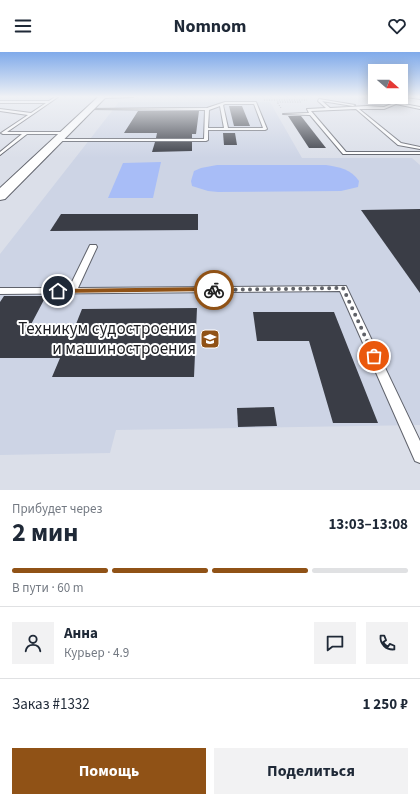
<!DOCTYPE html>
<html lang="ru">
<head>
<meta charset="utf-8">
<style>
	:root { --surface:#fff; --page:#f2f2f3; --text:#1f2937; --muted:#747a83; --line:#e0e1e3; --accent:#905216 }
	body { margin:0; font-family:"Source Sans 3",sans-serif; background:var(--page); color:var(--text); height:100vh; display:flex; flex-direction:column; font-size:15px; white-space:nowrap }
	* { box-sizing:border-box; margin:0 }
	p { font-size:13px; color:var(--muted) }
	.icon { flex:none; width:22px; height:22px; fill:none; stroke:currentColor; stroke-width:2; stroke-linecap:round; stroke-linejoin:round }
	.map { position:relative; height:438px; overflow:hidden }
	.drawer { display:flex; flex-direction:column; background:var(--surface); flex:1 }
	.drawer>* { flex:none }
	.needle { width:26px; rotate:110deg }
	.fabs { position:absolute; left:368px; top:12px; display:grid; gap:8px }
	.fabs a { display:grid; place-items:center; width:40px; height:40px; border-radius:0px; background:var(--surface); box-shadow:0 2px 10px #0003; font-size:20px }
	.pin { position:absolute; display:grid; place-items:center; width:34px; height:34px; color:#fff; margin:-17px; border:2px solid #fff; border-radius:50%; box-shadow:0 1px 4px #0007 }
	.courier { position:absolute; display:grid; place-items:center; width:40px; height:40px; margin:-20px; border:3px solid #905216; border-radius:50%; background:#fff; color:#222; box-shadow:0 1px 5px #0007 }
	.headline em { font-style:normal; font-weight:700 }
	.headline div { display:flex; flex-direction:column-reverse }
	.headline { display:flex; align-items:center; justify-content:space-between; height:68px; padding:0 12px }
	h1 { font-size:26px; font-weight:700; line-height:30px }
	.bar { display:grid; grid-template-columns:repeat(4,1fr); gap:6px 4px; align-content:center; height:48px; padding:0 12px }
	.bar i { height:5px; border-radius:3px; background:var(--line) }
	.bar .active { background:var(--accent) }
	.bar p { grid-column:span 4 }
	.line { display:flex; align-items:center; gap:10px; padding:0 12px; border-top:1px solid var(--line) }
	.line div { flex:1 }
	.round { display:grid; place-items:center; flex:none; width:42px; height:42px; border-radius:0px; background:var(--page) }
	.action { display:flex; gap:8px; margin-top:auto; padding:8px 12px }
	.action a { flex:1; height:46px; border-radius:0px; background:var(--accent); color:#fff; font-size:16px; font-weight:700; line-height:46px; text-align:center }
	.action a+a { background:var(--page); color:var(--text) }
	header { display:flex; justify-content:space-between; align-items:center; height:52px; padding:0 12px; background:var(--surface); font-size:18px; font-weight:700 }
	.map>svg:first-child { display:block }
	.built { fill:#cdd4e5 }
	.green { fill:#a8bdf7 }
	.building { fill:#3a3d46 }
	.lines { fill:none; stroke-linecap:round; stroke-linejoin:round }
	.service-casing { stroke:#60636c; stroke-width:2 }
	.tertiary-casing { stroke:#60636c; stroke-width:2 }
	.primary-casing { stroke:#60636c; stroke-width:2 }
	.path { stroke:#76787f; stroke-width:1; stroke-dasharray:1 1.5; stroke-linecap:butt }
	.service { fill:#fff; fill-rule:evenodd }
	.tertiary { fill:#fff; fill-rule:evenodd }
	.primary { fill:#fff; fill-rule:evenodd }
	.route { fill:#905216 }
	.done { stroke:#606268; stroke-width:4; stroke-dasharray:0 7.2 }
	.labels { text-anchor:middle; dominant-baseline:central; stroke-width:4; stroke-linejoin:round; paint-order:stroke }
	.near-poi-label { font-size:17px; fill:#1d1e22; stroke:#fff; text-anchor:end }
</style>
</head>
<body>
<header><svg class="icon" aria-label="menu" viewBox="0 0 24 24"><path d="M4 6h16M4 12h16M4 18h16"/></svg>Nomnom<svg class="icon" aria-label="heart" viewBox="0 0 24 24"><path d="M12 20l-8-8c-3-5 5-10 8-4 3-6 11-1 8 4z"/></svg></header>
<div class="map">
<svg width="420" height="438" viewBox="0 0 420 438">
	<rect width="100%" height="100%" fill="#dbdfe9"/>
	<path class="built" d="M 119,50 L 270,50 L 302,106 L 412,106 L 420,113 L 420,373 L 116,378 L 110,401 L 0,403 L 0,202 Z"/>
	<g class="green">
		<path d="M 161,110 L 153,146 L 108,146 L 123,111 Z"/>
		<path d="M 217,113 L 326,113 C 339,115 351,117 359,129 L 358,135 L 341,139 L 218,140 L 208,139 L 192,134 L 191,129 L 194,119 L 201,116 Z"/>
	</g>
	<g class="building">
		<path d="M 229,54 L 242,54 L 250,74 L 234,74 Z"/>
		<path d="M 138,59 L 199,59 L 196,82 L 192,82 L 192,86 L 156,86 L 157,81 L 124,81 Z"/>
		<path d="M 288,64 L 301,64 L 326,96 L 309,96 Z"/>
		<path d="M 223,81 L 235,81 L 237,93 L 224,93 Z"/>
		<path d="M 155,90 L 192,90 L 192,99 L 152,100 Z"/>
		<path d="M 420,157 L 420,241 L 361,158 Z"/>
		<path d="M 61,162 L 198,162 L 198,178 L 50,179 Z"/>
		<path d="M 4,244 L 46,244 L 26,282 L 72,282 L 82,257 L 197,256 L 194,325 L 52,325 L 60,306 L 0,306 L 0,250 Z"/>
		<path d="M 253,260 L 334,260 L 378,371 L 333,371 L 309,289 L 257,289 Z"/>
		<path d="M 274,355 L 277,374 L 238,375 L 237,356 Z"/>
	</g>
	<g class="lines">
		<defs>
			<g id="service">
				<path d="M 55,45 L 58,45 L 7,80 L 64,80 L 65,82 L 27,82 L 0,103 L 0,100 L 22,82 L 3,82 L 1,81 L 28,63 L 0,59 L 0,57 L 31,61 L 46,51 L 0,51 L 0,49 L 49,49 Z"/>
				<path d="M 101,45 L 133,45 L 102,46 Z"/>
				<path d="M 319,47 L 355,53 L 353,54 L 322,49 L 330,56 L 367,54 L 384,55 L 404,47 L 405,49 L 399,51 L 420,55 L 420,57 L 396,52 L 384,57 L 359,57 L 401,91 L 420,95 L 420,97 L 398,93 L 356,57 L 311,59 L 346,100 L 420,100 L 420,102 L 343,102 L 310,63 L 283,62 L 309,61 L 307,57 L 326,56 L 318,49 Z"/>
				<path d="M 225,50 L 256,50 L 267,77 L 265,78 L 208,78 L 208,88 L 206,89 L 57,89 L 55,88 L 57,87 L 204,87 L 205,58 L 87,57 L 207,56 ZM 225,52 L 254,52 L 263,76 L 228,76 L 223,53 ZM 220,54 L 224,76 L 208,76 L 209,58 Z"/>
				<path d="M 90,193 L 96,193 L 97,195 L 78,236 L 346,234 L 420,389 L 420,411 L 415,409 L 340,239 L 0,242 L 0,236 L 69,236 Z"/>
			</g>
			<path id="tertiary" d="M 98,45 L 106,45 L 5,147 L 0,148 L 0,136 Z"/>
			<path id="primary" d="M 378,45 L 398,45 L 420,48 L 420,54 L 382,47 Z"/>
		</defs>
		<use href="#service" class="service-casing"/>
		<use href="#tertiary" class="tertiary-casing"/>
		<use href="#primary" class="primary-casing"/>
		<g class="path">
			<path d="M 264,48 L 307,48"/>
			<path d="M 281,56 L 277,50 L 302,50"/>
		</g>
		<use href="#service" class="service"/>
		<use href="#tertiary" class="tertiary"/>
		<use href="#primary" class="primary"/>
	</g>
	<linearGradient id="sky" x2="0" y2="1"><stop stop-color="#7faaea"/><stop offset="0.42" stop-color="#eff1f5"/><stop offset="1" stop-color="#eff1f5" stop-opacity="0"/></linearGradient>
	<rect width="420" height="106" fill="url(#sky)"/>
	<path class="route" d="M 214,235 L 216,236 L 216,239 L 58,241 L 54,239 L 58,237 Z"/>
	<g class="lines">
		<path class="done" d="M 214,238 L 343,236 L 374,304"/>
	</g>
	<defs>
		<symbol id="university-square" viewBox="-11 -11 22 22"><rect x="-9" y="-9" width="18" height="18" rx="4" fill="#905216" stroke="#fff"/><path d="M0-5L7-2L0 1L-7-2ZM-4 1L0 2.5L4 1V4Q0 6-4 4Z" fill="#fff"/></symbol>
	</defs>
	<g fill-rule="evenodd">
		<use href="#university-square" x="199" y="276" width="22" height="22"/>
	</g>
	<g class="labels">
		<g class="near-poi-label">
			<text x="196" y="277">Техникум судостроения<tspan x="196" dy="20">и машиностроения</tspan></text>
		</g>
	</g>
</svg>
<div class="fabs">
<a><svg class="needle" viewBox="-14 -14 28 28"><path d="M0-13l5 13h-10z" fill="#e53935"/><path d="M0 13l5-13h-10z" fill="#747a83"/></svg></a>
</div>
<div class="pin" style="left:374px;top:304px;background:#ea580c"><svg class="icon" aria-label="bag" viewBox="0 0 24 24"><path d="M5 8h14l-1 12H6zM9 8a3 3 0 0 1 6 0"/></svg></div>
<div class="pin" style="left:58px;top:239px;background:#1f2937"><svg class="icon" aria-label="home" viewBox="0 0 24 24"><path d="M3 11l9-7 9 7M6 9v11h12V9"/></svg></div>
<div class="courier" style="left:214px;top:238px"><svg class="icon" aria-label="bike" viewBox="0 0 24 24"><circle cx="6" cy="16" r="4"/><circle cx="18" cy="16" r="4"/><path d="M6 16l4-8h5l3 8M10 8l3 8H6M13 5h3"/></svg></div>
</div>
<section class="drawer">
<div class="headline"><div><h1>2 мин</h1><p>Прибудет через</p></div><em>13:03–13:08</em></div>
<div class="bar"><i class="active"></i><i class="active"></i><i class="active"></i><i></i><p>В пути · 60 m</p></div>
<div class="line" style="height:72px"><a class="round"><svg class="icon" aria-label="person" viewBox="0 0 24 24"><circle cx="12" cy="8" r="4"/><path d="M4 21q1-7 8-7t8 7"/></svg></a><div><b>Анна</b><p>Курьер · 4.9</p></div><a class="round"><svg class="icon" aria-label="chat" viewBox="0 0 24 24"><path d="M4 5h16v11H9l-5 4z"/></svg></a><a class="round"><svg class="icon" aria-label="phone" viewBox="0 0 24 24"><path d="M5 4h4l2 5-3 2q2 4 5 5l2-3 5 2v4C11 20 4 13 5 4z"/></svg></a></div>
<div class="line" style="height:52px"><div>Заказ #1332</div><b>1 250 ₽</b></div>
<div class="action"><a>Помощь</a><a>Поделиться</a></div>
</section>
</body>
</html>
